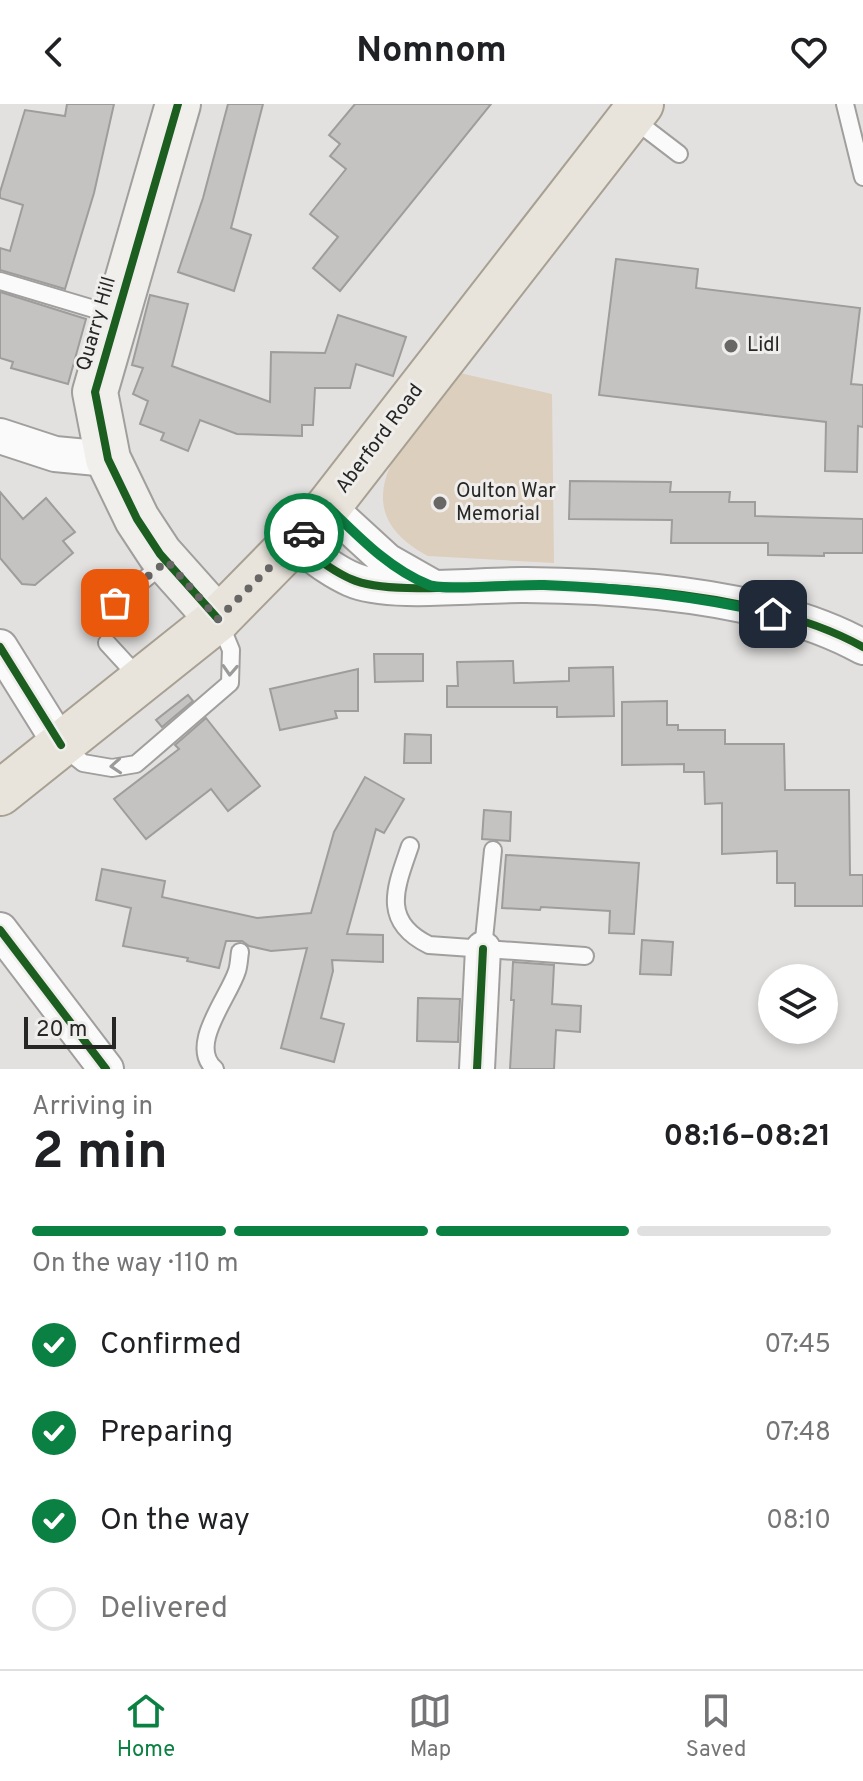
<!DOCTYPE html>
<html lang="en">
<head>
<meta charset="utf-8">
<style>
	:root { --surface:#fff; --page:#f6f6f6; --text:#202124; --muted:#757577; --line:#e0e0e0; --accent:#0b8043 }
	body { margin:0; font-family:Overpass,sans-serif; background:var(--page); color:var(--text); height:100vh; display:flex; flex-direction:column; font-size:30px; white-space:nowrap }
	* { box-sizing:border-box; margin:0 }
	p { font-size:26px; color:var(--muted) }
	.icon { flex:none; width:44px; height:44px; fill:none; stroke:currentColor; stroke-width:2; stroke-linecap:round; stroke-linejoin:round }
	.map { position:relative; height:965px; overflow:hidden }
	.side { display:flex; flex-direction:column; background:var(--surface); flex:1 }
	.side>* { flex:none }
	.tools { position:absolute; left:758px; top:860px; display:grid; gap:16px }
	.tools a { display:grid; place-items:center; width:80px; height:80px; border-radius:50%; background:var(--surface); box-shadow:0 4px 12px #0003; font-size:40px }
	.scale { position:absolute; left:24px; bottom:20px; width:92px; box-sizing:border-box; padding-left:8px; border:4px solid #262625; border-top:0; font-size:22px; line-height:28px; white-space:nowrap; color:#262625; -webkit-text-stroke:6px #f0eeec; paint-order:stroke }
	.pin { position:absolute; display:grid; place-items:center; width:68px; height:68px; color:#fff; margin:-34px; border-radius:16px; box-shadow:0 4px 12px #0006 }
	.courier { position:absolute; display:grid; place-items:center; width:80px; height:80px; margin:-40px; border:6px solid #0b8043; border-radius:50%; background:#fff; color:#222; box-shadow:0 2px 10px #0007 }
	.overview em { font-style:normal; font-weight:700 }
	.overview div { display:flex; flex-direction:column-reverse }
	.overview { display:flex; align-items:center; justify-content:space-between; height:136px; padding:0 32px }
	h1 { font-size:52px; font-weight:700; line-height:60px }
	.bar { display:grid; grid-template-columns:repeat(4,1fr); gap:12px 8px; align-content:center; height:96px; padding:0 32px }
	.bar i { height:10px; border-radius:6px; background:var(--line) }
	.bar .active { background:var(--accent) }
	.bar p { grid-column:span 4 }
	ol { padding:0 32px; list-style:none }
	li { display:flex; align-items:center; gap:24px; height:88px }
	li p { margin-inline-start:auto }
	li .icon { padding:8px; border-radius:50%; background:var(--accent); color:#fff; stroke-width:4 }
	li:last-child { color:var(--muted) }
	li i { width:44px; height:44px; border:4px solid var(--line); border-radius:50% }
	header { display:flex; justify-content:space-between; align-items:center; height:104px; padding:0 32px; background:var(--surface); font-size:36px; font-weight:700 }
	.dock { display:flex; justify-content:space-around; align-items:center; height:112px; border-top:2px solid var(--line); background:var(--surface); font-size:22px; color:var(--muted) }
	.dock a { display:grid; justify-items:center; gap:4px }
	.dock .active { color:var(--accent) }
	.map>svg:first-child { display:block }
	.green { fill:#dccfbd }
	.building { fill:#c4c3c2; stroke:#9e9d9c; stroke-width:2 }
	.lines { fill:none; stroke-linecap:round; stroke-linejoin:round }
	.lane-casing { stroke:#a09f9e; stroke-width:20 }
	.street-casing { stroke:#a09f9e; stroke-width:38 }
	.secondary-casing { stroke:#a09f9e; stroke-width:48 }
	.primary-casing { stroke:#a8a092; stroke-width:48 }
	.lane { stroke:#fbfafa; stroke-width:16 }
	.street { stroke:#fbfafa; stroke-width:34 }
	.secondary { stroke:#f1efeb; stroke-width:44 }
	.primary { stroke:#e8e4dc; stroke-width:44 }
	.cycleway-casing { stroke:#f0eeec; stroke-width:13 }
	.cycleway { stroke:#1b5e20; stroke-width:8 }
	.oneway { stroke:#9b9b9a }
	.done { stroke:#686766; stroke-width:8; stroke-dasharray:0 14.4 }
	.route { stroke:#0b8043; stroke-width:10 }
	.poi-dot { fill:#686766; stroke:#f0eeec; stroke-width:3 }
	.labels { text-anchor:middle; dominant-baseline:central; stroke-width:6; stroke-linejoin:round; paint-order:stroke }
	.street-label { font-size:20px; fill:#262625; stroke:#f0eeec }
	.poi-label { font-size:20px; fill:#262625; stroke:#f0eeec; text-anchor:start }
</style>
</head>
<body>
<header><svg class="icon" aria-label="back" viewBox="0 0 24 24"><path d="M15 5l-7 7 7 7"/></svg>Nomnom<svg class="icon" aria-label="heart" viewBox="0 0 24 24"><path d="M12 20l-8-8c-3-5 5-10 8-4 3-6 11-1 8 4z"/></svg></header>
<div class="map">
<svg width="863" height="965" viewBox="0 0 863 965">
	<rect width="100%" height="100%" fill="#e2e1e0"/>
	<path class="green" d="M 460,269 L 552,290 L 554,459 L 428,452 C 330,400 416,323 460,269 Z"/>
	<g class="building">
		<path d="M 67,0 L 114,0 L 94,89 L 65,185 L 0,166 L 0,144 L 10,147 L 23,101 L 0,94 L 0,88 L 25,6 L 65,12 Z"/>
		<path d="M 228,0 L 263,0 L 231,124 L 251,131 L 234,187 L 178,168 L 203,94 Z"/>
		<path d="M 355,0 L 491,0 L 340,187 L 313,164 L 338,133 L 310,110 L 346,65 L 330,52 L 340,40 L 329,31 Z"/>
		<path d="M 616,155 L 698,165 L 696,184 L 860,204 L 851,280 L 863,281 L 863,323 L 858,322 L 857,368 L 825,367 L 826,318 L 599,291 Z"/>
		<path d="M 0,188 L 86,215 L 68,280 L 11,264 L 13,258 L 0,254 Z"/>
		<path d="M 150,191 L 188,200 L 172,262 L 270,298 L 271,248 L 325,249 L 338,211 L 406,233 L 393,272 L 356,260 L 350,284 L 315,284 L 313,321 L 302,321 L 302,332 L 237,330 L 200,316 L 188,347 L 161,336 L 164,329 L 140,320 L 148,297 L 133,290 L 143,264 L 132,261 Z"/>
		<path d="M 570,377 L 671,378 L 670,388 L 730,388 L 729,398 L 755,398 L 755,412 L 863,415 L 863,449 L 824,449 L 824,452 L 768,451 L 768,439 L 671,439 L 672,416 L 569,415 Z"/>
		<path d="M 0,388 L 23,415 L 46,394 L 75,428 L 63,437 L 73,449 L 35,481 L 22,480 L 0,454 Z"/>
		<path d="M 374,550 L 423,550 L 423,577 L 375,578 Z"/>
		<path d="M 513,557 L 514,579 L 569,577 L 569,564 L 613,563 L 614,612 L 557,613 L 557,603 L 447,603 L 447,582 L 458,582 L 457,558 Z"/>
		<path d="M 358,565 L 358,607 L 335,607 L 337,614 L 280,626 L 270,585 Z"/>
		<path d="M 188,591 L 193,597 L 162,623 L 156,616 Z"/>
		<path d="M 667,597 L 667,621 L 678,621 L 678,626 L 725,626 L 725,640 L 784,640 L 785,686 L 849,686 L 850,771 L 863,771 L 863,802 L 795,802 L 795,779 L 777,779 L 777,747 L 722,750 L 722,699 L 705,700 L 704,668 L 684,668 L 684,660 L 622,661 L 622,598 Z"/>
		<path d="M 206,614 L 260,682 L 228,707 L 211,685 L 146,735 L 114,695 L 179,645 L 175,641 Z"/>
		<path d="M 405,630 L 431,631 L 431,659 L 404,659 Z"/>
		<path d="M 365,673 L 404,695 L 384,729 L 376,725 L 347,830 L 383,831 L 383,858 L 332,856 L 333,867 L 321,914 L 344,920 L 334,958 L 281,944 L 307,844 L 271,847 L 249,842 L 242,837 L 226,837 L 219,864 L 187,857 L 188,854 L 123,842 L 131,804 L 96,796 L 102,765 L 165,777 L 162,793 L 257,814 L 311,809 L 334,728 Z"/>
		<path d="M 484,706 L 511,708 L 510,737 L 482,735 Z"/>
		<path d="M 506,751 L 639,759 L 634,830 L 609,829 L 610,807 L 541,803 L 540,806 L 502,804 Z"/>
		<path d="M 642,836 L 673,838 L 671,871 L 640,870 Z"/>
		<path d="M 513,858 L 554,861 L 552,900 L 581,902 L 580,928 L 556,926 L 554,965 L 510,965 L 514,896 L 511,896 Z"/>
		<path d="M 418,894 L 460,895 L 458,938 L 417,937 Z"/>
	</g>
	<g class="lines">
		<defs>
			<g id="lane">
				<path d="M 845,0 L 863,73"/>
				<path d="M 632,14 L 679,50"/>
				<path d="M 0,177 L 114,211"/>
				<path d="M 115,499 L 166,458"/>
				<path d="M 107,539 L 141,576"/>
				<path d="M 62,642 L 83,659 L 112,664 L 136,660 L 230,579 L 231,546 L 219,517"/>
				<path d="M 410,742 C 396,783 380,817 429,841 L 585,852"/>
				<path d="M 483,845 L 493,746"/>
				<path d="M 215,965 C 187,942 229,893 237,867 C 239,861 239,854 240,848"/>
			</g>
			<g id="street">
				<path d="M 0,332 L 55,350 L 108,355"/>
				<path d="M 328,403 L 387,457 L 431,482"/>
				<path d="M 295,438 C 313,451 330,466 351,475 C 388,492 481,480 526,481 C 630,482 771,492 863,543"/>
				<path d="M 0,543 L 61,641"/>
				<path d="M 0,826 L 106,965"/>
				<path d="M 477,965 L 483,845"/>
			</g>
			<path id="secondary" d="M 178,0 L 95,288 L 108,355 L 137,415 L 160,450 L 218,515"/>
			<path id="primary" d="M 0,689 L 218,515 L 328,403 L 641,0"/>
		</defs>
		<use href="#lane" class="lane-casing"/>
		<use href="#street" class="street-casing"/>
		<use href="#secondary" class="secondary-casing"/>
		<use href="#primary" class="primary-casing"/>
		<use href="#lane" class="lane"/>
		<use href="#street" class="street"/>
		<use href="#secondary" class="secondary"/>
		<use href="#primary" class="primary"/>
		<defs>
			<g id="cycleway">
				<path d="M 178,0 L 95,288 L 108,355 L 137,415 L 160,450 L 218,515"/>
				<path d="M 295,438 C 313,451 330,466 351,475 C 388,492 481,480 526,481 C 630,482 771,492 863,543"/>
				<path d="M 0,543 L 61,641"/>
				<path d="M 0,826 L 106,965"/>
				<path d="M 477,965 L 483,845"/>
			</g>
		</defs>
		<use href="#cycleway" class="cycleway-casing"/>
		<use href="#cycleway" class="cycleway"/>
	</g>
	<defs><path id="oneway-chevron" d="M-2-3.5L2.5 0L-2 3.5" fill="none" stroke-width="1.6" stroke-linecap="round" stroke-linejoin="round" transform="scale(2)"/></defs>
	<g class="oneway">
		<use href="#oneway-chevron" transform="translate(230 566) rotate(93)"/>
		<use href="#oneway-chevron" transform="translate(116 662) rotate(176)"/>
	</g>
	<g class="lines">
		<path class="done" d="M 115,499 L 167,457 L 218,515 L 304,429"/>
		<path class="route" d="M 304,429 L 328,403 C 358,432 389,465 429,481 C 444,487 521,480 544,481 C 621,484 698,492 773,510"/>
	</g>
	<g class="poi-dot">
		<circle cx="731" cy="242" r="8"/>
		<circle cx="440" cy="399" r="8"/>
	</g>
	<g class="labels">
		<g class="street-label">
			<text transform="translate(97 220) rotate(-74)">Quarry Hill</text>
			<text transform="translate(380 335) rotate(-53)">Aberford Road</text>
		</g>
		<g class="poi-label">
			<text x="747" y="242">Lidl</text>
			<text x="456" y="388">Oulton War<tspan x="456" dy="23">Memorial</tspan></text>
		</g>
	</g>
</svg>
<div class="tools">
<a><svg class="icon" aria-label="layers" viewBox="0 0 24 24"><path d="M12 4l9 5-9 5-9-5zM3 14l9 5 9-5"/></svg></a>
</div>
<div class="scale">20 m</div>
<div class="pin" style="left:115px;top:499px;background:#ea580c"><svg class="icon" aria-label="bag" viewBox="0 0 24 24"><path d="M5 8h14l-1 12H6zM9 8a3 3 0 0 1 6 0"/></svg></div>
<div class="pin" style="left:773px;top:510px;background:#1f2937"><svg class="icon" aria-label="home" viewBox="0 0 24 24"><path d="M3 11l9-7 9 7M6 9v11h12V9"/></svg></div>
<div class="courier" style="left:304px;top:429px"><svg class="icon" aria-label="car" viewBox="0 0 24 24"><path d="M5 17H2v-5l4-1 3-4h7l3 4 3 1v5h-3M9 17h6M6 11h13"/><circle cx="7" cy="17" r="2"/><circle cx="17" cy="17" r="2"/></svg></div>
</div>
<section class="side">
<div class="overview"><div><h1>2 min</h1><p>Arriving in</p></div><em>08:16–08:21</em></div>
<div class="bar"><i class="active"></i><i class="active"></i><i class="active"></i><i></i><p>On the way · 110 m</p></div>
<ol>
<li><svg class="icon" aria-label="check" viewBox="0 0 24 24"><path d="M5 12l5 5 9-10"/></svg>Confirmed<p>07:45</p></li>
<li><svg class="icon" aria-label="check" viewBox="0 0 24 24"><path d="M5 12l5 5 9-10"/></svg>Preparing<p>07:48</p></li>
<li><svg class="icon" aria-label="check" viewBox="0 0 24 24"><path d="M5 12l5 5 9-10"/></svg>On the way<p>08:10</p></li>
<li><i></i>Delivered</li>
</ol>
</section>
<nav class="dock">
<a class="active"><svg class="icon" aria-label="home" viewBox="0 0 24 24"><path d="M3 11l9-7 9 7M6 9v11h12V9"/></svg>Home</a>
<a><svg class="icon" aria-label="map" viewBox="0 0 24 24"><path d="M3 6l6-2 6 2 6-2v14l-6 2-6-2-6 2zM9 4v14M15 6v14"/></svg>Map</a>
<a><svg class="icon" aria-label="saved" viewBox="0 0 24 24"><path d="M7 4h10v16l-5-4-5 4z"/></svg>Saved</a>
</nav>
</body>
</html>
